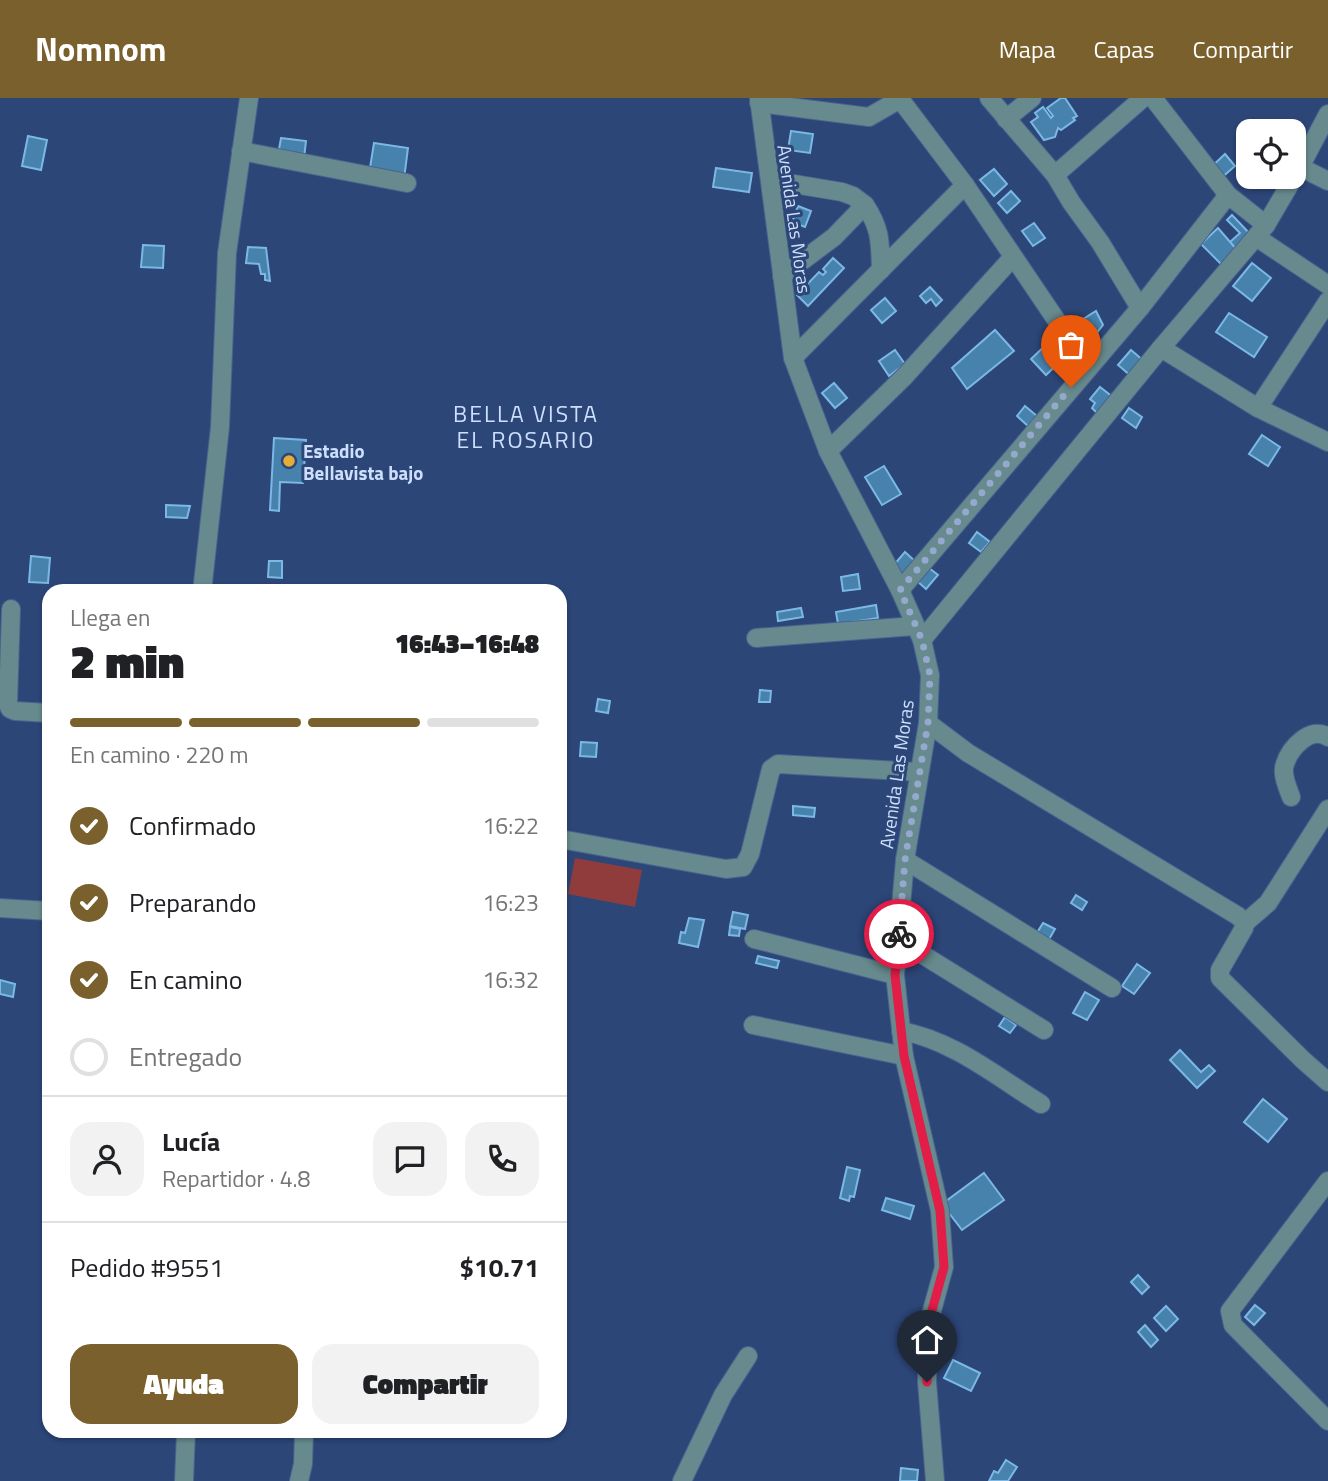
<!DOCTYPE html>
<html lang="es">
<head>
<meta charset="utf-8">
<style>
	:root { --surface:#fff; --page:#f2f2f2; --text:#202124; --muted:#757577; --line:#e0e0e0; --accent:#79602c }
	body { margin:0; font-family:"Titillium Web",sans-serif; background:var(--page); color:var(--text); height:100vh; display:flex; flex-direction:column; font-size:26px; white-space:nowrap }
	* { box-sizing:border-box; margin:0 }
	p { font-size:23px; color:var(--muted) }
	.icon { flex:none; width:38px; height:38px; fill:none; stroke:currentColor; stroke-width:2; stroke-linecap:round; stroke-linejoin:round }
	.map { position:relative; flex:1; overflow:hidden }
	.side { position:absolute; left:42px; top:486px; width:525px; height:854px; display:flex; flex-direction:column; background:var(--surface); border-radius:21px; box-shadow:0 2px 5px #0004 }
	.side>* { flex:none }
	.tools { position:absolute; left:1236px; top:21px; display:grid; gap:14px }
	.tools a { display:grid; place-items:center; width:70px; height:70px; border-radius:14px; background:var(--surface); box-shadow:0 2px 5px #0004; font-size:35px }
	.pin { position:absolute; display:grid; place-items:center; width:60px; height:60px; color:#fff; margin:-72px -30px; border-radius:50% 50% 50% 0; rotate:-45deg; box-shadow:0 0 7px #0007 }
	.pin .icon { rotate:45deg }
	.courier { position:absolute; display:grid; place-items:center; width:70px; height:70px; margin:-35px; border:5px solid #e11d48; border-radius:50%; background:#fff; color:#222; box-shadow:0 2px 9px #0007 }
	.overview em { font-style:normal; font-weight:800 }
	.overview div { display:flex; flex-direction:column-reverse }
	.overview { display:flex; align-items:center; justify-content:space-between; height:119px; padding:0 28px }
	h1 { font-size:46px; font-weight:800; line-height:52px }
	.bar { display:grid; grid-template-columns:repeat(4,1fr); gap:10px 7px; align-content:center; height:84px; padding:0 28px }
	.bar i { height:9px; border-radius:5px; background:var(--line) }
	.bar .active { background:var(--accent) }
	.bar p { grid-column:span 4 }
	.line { display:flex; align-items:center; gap:18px; padding:0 28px; border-top:2px solid var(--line) }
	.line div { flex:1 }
	.round { display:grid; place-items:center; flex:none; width:74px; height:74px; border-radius:21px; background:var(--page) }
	ol { padding:0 28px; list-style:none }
	li { display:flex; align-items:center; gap:21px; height:77px }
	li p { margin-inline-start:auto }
	li .icon { padding:7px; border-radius:50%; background:var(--accent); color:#fff; stroke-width:4 }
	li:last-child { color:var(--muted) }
	li i { width:38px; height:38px; border:4px solid var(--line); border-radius:50% }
	.action { display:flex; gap:14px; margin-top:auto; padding:14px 28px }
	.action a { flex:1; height:80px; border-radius:21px; background:var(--accent); color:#fff; font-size:28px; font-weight:800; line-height:80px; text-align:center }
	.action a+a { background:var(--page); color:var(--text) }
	header { display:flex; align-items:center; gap:42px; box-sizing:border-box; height:98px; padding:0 35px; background:var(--accent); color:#fff }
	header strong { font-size:33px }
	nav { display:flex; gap:38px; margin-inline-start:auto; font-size:24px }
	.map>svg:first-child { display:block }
	.green { fill:#903c3d }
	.building { fill:#4782ad; stroke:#7cb8e5; stroke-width:2 }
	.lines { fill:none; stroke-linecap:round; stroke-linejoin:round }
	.minor-casing { stroke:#496290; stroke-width:20 }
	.minor { stroke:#668a8d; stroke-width:18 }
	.done { stroke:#95a9ce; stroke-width:7; stroke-dasharray:0 12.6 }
	.route { stroke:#e11d48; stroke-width:9 }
	.poi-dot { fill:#e5ad35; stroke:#2c4678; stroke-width:2.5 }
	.labels { text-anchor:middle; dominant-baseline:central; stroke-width:6; stroke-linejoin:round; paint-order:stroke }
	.street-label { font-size:19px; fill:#cedffd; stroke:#2c4678 }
	.poi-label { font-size:19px; font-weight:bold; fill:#cedffd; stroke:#2c4678; text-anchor:start }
	.quarter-label { font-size:23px; letter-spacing:2px; fill:#cedffd; stroke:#2c4678 }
</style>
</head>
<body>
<header>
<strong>Nomnom</strong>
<nav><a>Mapa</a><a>Capas</a><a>Compartir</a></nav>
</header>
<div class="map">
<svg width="1328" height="1383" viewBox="0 0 1328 1383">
	<rect width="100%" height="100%" fill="#2c4678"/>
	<path class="green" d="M 575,760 L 642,772 L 635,809 L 568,796 Z"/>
	<g class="building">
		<path d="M 1061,0 L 1065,0 L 1077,18 L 1073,20 L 1075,22 L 1061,32 L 1058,30 L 1055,39 L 1044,42 L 1031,24 L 1038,19 L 1035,15 L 1043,9 L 1051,20 L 1053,18 L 1047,10 Z"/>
		<path d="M 791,33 L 813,36 L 810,55 L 788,52 Z"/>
		<path d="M 28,38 L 47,42 L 41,72 L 22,68 Z"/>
		<path d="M 281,40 L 306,43 L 304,60 L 278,57 Z"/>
		<path d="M 374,45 L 408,50 L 404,81 L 369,76 Z"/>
		<path d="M 1225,56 L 1235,68 L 1219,82 L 1209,71 Z"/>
		<path d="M 716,70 L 752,75 L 749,94 L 713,89 Z"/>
		<path d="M 994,71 L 1007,86 L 994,98 L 980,82 Z"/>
		<path d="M 1011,93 L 1020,103 L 1007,115 L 998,105 Z"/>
		<path d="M 798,108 L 811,113 L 805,129 L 792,124 Z"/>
		<path d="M 1232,117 L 1252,138 L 1237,152 L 1229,145 L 1240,135 L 1227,122 Z"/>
		<path d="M 1034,125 L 1045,140 L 1033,148 L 1022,133 Z"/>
		<path d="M 1218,130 L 1237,152 L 1222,167 L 1201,146 Z"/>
		<path d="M 143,147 L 164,148 L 163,170 L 141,169 Z"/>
		<path d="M 248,149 L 266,150 L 270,183 L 265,182 L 265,176 L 261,176 L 259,166 L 246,165 Z"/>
		<path d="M 833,160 L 844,170 L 808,208 L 797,197 L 819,174 L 823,177 L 826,174 L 823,171 Z"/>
		<path d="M 1252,165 L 1271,180 L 1252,203 L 1233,188 Z"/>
		<path d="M 930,189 L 942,202 L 936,208 L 931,201 L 926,205 L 920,198 Z"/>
		<path d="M 885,200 L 896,213 L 882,225 L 871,212 Z"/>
		<path d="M 1096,213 L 1103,227 L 1084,251 L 1069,230 Z"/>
		<path d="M 1229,215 L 1267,239 L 1254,259 L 1216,234 Z"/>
		<path d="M 995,232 L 1014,253 L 967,291 L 952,270 Z"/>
		<path d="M 1051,242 L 1066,258 L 1046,277 L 1031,261 Z"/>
		<path d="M 895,252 L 905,266 L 889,278 L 879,263 Z"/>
		<path d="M 1131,252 L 1144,263 L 1131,278 L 1118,267 Z"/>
		<path d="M 834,285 L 847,300 L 835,310 L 822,295 Z"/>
		<path d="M 1100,289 L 1114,300 L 1099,317 L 1092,310 L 1095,305 L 1090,301 Z"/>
		<path d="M 1025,308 L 1037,318 L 1028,328 L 1017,318 Z"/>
		<path d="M 1129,310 L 1142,319 L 1136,330 L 1122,320 Z"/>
		<path d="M 1262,337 L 1280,349 L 1268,368 L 1249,356 Z"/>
		<path d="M 274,340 L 306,342 L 303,385 L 280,384 L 279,413 L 270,412 Z"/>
		<path d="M 884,368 L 901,396 L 882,407 L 865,379 Z"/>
		<path d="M 166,407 L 190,408 L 187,420 L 166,419 Z"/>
		<path d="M 977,434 L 990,444 L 981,454 L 969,445 Z"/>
		<path d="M 905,454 L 916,464 L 904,478 L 893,468 Z"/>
		<path d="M 31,458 L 50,460 L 48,485 L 29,484 Z"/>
		<path d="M 269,463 L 282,463 L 282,480 L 268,479 Z"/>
		<path d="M 929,470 L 938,477 L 926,491 L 917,483 Z"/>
		<path d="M 858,476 L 860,491 L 843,493 L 841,479 Z"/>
		<path d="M 876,507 L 878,520 L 838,526 L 836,514 Z"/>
		<path d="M 801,510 L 803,519 L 778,523 L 777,514 Z"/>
		<path d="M 760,592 L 771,593 L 770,604 L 759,604 Z"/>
		<path d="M 598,601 L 610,603 L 608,615 L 596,613 Z"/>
		<path d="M 581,644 L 597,645 L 596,659 L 580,658 Z"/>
		<path d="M 793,708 L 815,710 L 814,719 L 793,717 Z"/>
		<path d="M 1076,797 L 1087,804 L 1082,812 L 1071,805 Z"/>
		<path d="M 733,814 L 748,817 L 745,831 L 730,828 Z"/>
		<path d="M 689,820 L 704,822 L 698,849 L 679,845 L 681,834 L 685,835 Z"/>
		<path d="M 1043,825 L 1055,831 L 1047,845 L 1035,838 Z"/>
		<path d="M 730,829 L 740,831 L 739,838 L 729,837 Z"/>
		<path d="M 758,858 L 779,863 L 777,870 L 756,865 Z"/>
		<path d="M 1137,866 L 1150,875 L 1134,896 L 1122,888 Z"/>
		<path d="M 0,882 L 15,886 L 13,899 L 0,896 Z"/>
		<path d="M 1085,894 L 1099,902 L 1087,922 L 1073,915 Z"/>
		<path d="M 1005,919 L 1016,927 L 1010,935 L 999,928 Z"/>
		<path d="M 1180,952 L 1201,974 L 1209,967 L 1215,973 L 1197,990 L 1170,962 Z"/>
		<path d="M 1263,1001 L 1287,1021 L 1268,1044 L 1244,1024 Z"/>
		<path d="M 847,1069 L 860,1072 L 854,1099 L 850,1098 L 849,1103 L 840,1100 Z"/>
		<path d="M 984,1075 L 1004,1102 L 962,1132 L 942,1106 Z"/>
		<path d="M 886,1100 L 914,1108 L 910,1121 L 882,1112 Z"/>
		<path d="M 1138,1177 L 1149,1189 L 1142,1196 L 1131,1184 Z"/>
		<path d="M 1255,1207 L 1265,1215 L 1254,1227 L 1245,1219 Z"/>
		<path d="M 1166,1208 L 1178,1221 L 1166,1233 L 1154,1220 Z"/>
		<path d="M 1145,1227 L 1158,1242 L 1151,1249 L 1138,1234 Z"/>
		<path d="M 953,1262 L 980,1275 L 971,1293 L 944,1280 Z"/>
		<path d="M 1006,1362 L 1017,1369 L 1008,1383 L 989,1383 L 994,1373 L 998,1375 Z"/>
		<path d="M 901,1370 L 918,1372 L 917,1383 L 900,1383 Z"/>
	</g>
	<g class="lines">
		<defs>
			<g id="minor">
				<path d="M 759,0 L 793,260 L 828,353 L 900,492 L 922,542 L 930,577 L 928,625 L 905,762 L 895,877 L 904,958 L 940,1113 L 944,1169 L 928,1227 L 927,1284 L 935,1383"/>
				<path d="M 989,0 L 1055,77 L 1071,104 L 1100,144 L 1140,210"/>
				<path d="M 1153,0 L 1228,97 L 1266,127"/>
				<path d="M 759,5 L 869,19 L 900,1 L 965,87"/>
				<path d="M 1006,21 L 1032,0"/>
				<path d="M 241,53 L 407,85"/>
				<path d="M 1300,69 L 1328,83"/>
				<path d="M 1055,77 L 1143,0"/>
				<path d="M 770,82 L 842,94 L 853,98 L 865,107 L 834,139 L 782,178"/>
				<path d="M 865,107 C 881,131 880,144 881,172"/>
				<path d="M 1256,139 L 1328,187"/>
				<path d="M 1161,250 L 1258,310 L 1328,344"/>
				<path d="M 793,260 L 965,87 L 1088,269"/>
				<path d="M 1258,310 L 1328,203"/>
				<path d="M 828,353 L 904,279 L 1013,159"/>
				<path d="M 900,492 L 1140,210 L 1228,97"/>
				<path d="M 202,494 L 220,329 L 227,155 L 249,0"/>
				<path d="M 11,511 L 8,606 L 10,611 L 15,613 L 49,615"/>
				<path d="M 756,540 L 915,528"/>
				<path d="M 922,542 L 1161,250 L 1266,127 L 1300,69 L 1328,16"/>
				<path d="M 928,625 L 968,655 L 1238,818 L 1245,825 L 1244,830 L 1220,872 L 1220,880 L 1303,962 L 1328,984"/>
				<path d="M 1291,699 C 1288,690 1281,676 1285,666 C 1290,650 1311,627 1328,639"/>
				<path d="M 560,741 L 726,771 L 743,769 L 750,756 L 771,671 L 778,666 L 918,674"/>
				<path d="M 905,762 L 1112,890"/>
				<path d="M 0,810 L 49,813"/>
				<path d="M 1245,825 L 1268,805 L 1328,711"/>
				<path d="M 754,841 L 895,877"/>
				<path d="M 899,842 L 1044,932"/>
				<path d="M 753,927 L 904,958"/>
				<path d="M 901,933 C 953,942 997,979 1041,1006"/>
				<path d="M 1328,1083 L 1230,1213 L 1233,1227 L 1328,1323"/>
				<path d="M 184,1383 L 186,1334"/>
				<path d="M 299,1383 L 303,1366 L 304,1334"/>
				<path d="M 682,1383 L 723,1297 L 748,1258"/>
			</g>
		</defs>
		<use href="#minor" class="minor-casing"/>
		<use href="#minor" class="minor"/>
	</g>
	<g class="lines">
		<path class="done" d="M 899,836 L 905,762 L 928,625 L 930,577 L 922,542 L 900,492 L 1071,289"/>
		<path class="route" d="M 899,836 L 895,877 L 904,958 L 940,1113 L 944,1169 L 928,1227 L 927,1284"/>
	</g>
	<circle class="poi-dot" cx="289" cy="363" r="7"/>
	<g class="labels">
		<g class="street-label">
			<text transform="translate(795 121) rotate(82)">Avenida Las Moras</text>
			<text transform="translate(896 676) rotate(-82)">Avenida Las Moras</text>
		</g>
		<g class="poi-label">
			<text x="303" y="352">Estadio<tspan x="303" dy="22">Bellavista bajo</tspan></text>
		</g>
		<g class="quarter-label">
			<text x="526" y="315">BELLA VISTA<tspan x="526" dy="26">EL ROSARIO</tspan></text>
		</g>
	</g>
</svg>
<div class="tools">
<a><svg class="icon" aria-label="locate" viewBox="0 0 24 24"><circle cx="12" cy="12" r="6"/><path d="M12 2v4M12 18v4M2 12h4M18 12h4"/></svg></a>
</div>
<div class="pin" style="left:1071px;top:289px;background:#ea580c"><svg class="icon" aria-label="bag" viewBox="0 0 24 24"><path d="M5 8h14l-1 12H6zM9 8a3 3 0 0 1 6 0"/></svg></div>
<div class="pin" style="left:927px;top:1284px;background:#1f2937"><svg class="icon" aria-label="home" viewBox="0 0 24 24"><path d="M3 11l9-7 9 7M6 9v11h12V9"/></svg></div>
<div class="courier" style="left:899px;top:836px"><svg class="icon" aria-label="bike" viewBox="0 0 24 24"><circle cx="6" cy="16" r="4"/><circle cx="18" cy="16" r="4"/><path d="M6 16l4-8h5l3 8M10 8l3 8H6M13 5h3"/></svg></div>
<section class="side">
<div class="overview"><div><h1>2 min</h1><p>Llega en</p></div><em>16:43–16:48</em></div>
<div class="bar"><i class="active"></i><i class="active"></i><i class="active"></i><i></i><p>En camino · 220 m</p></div>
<ol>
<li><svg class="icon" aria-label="check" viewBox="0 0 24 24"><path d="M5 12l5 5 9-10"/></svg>Confirmado<p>16:22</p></li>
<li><svg class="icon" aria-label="check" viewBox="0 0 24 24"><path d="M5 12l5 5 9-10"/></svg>Preparando<p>16:23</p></li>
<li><svg class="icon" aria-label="check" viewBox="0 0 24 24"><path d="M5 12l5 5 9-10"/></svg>En camino<p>16:32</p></li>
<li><i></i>Entregado</li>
</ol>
<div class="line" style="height:126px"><a class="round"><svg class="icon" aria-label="person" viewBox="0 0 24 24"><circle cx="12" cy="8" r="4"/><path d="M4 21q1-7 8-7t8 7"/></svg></a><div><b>Lucía</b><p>Repartidor · 4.8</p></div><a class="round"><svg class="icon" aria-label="chat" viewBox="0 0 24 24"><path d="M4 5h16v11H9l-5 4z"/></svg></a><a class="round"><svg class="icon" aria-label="phone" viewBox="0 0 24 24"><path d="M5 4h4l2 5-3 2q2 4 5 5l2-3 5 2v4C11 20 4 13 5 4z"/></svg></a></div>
<div class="line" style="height:91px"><div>Pedido #9551</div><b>$10.71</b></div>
<div class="action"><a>Ayuda</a><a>Compartir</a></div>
</section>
</div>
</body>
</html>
